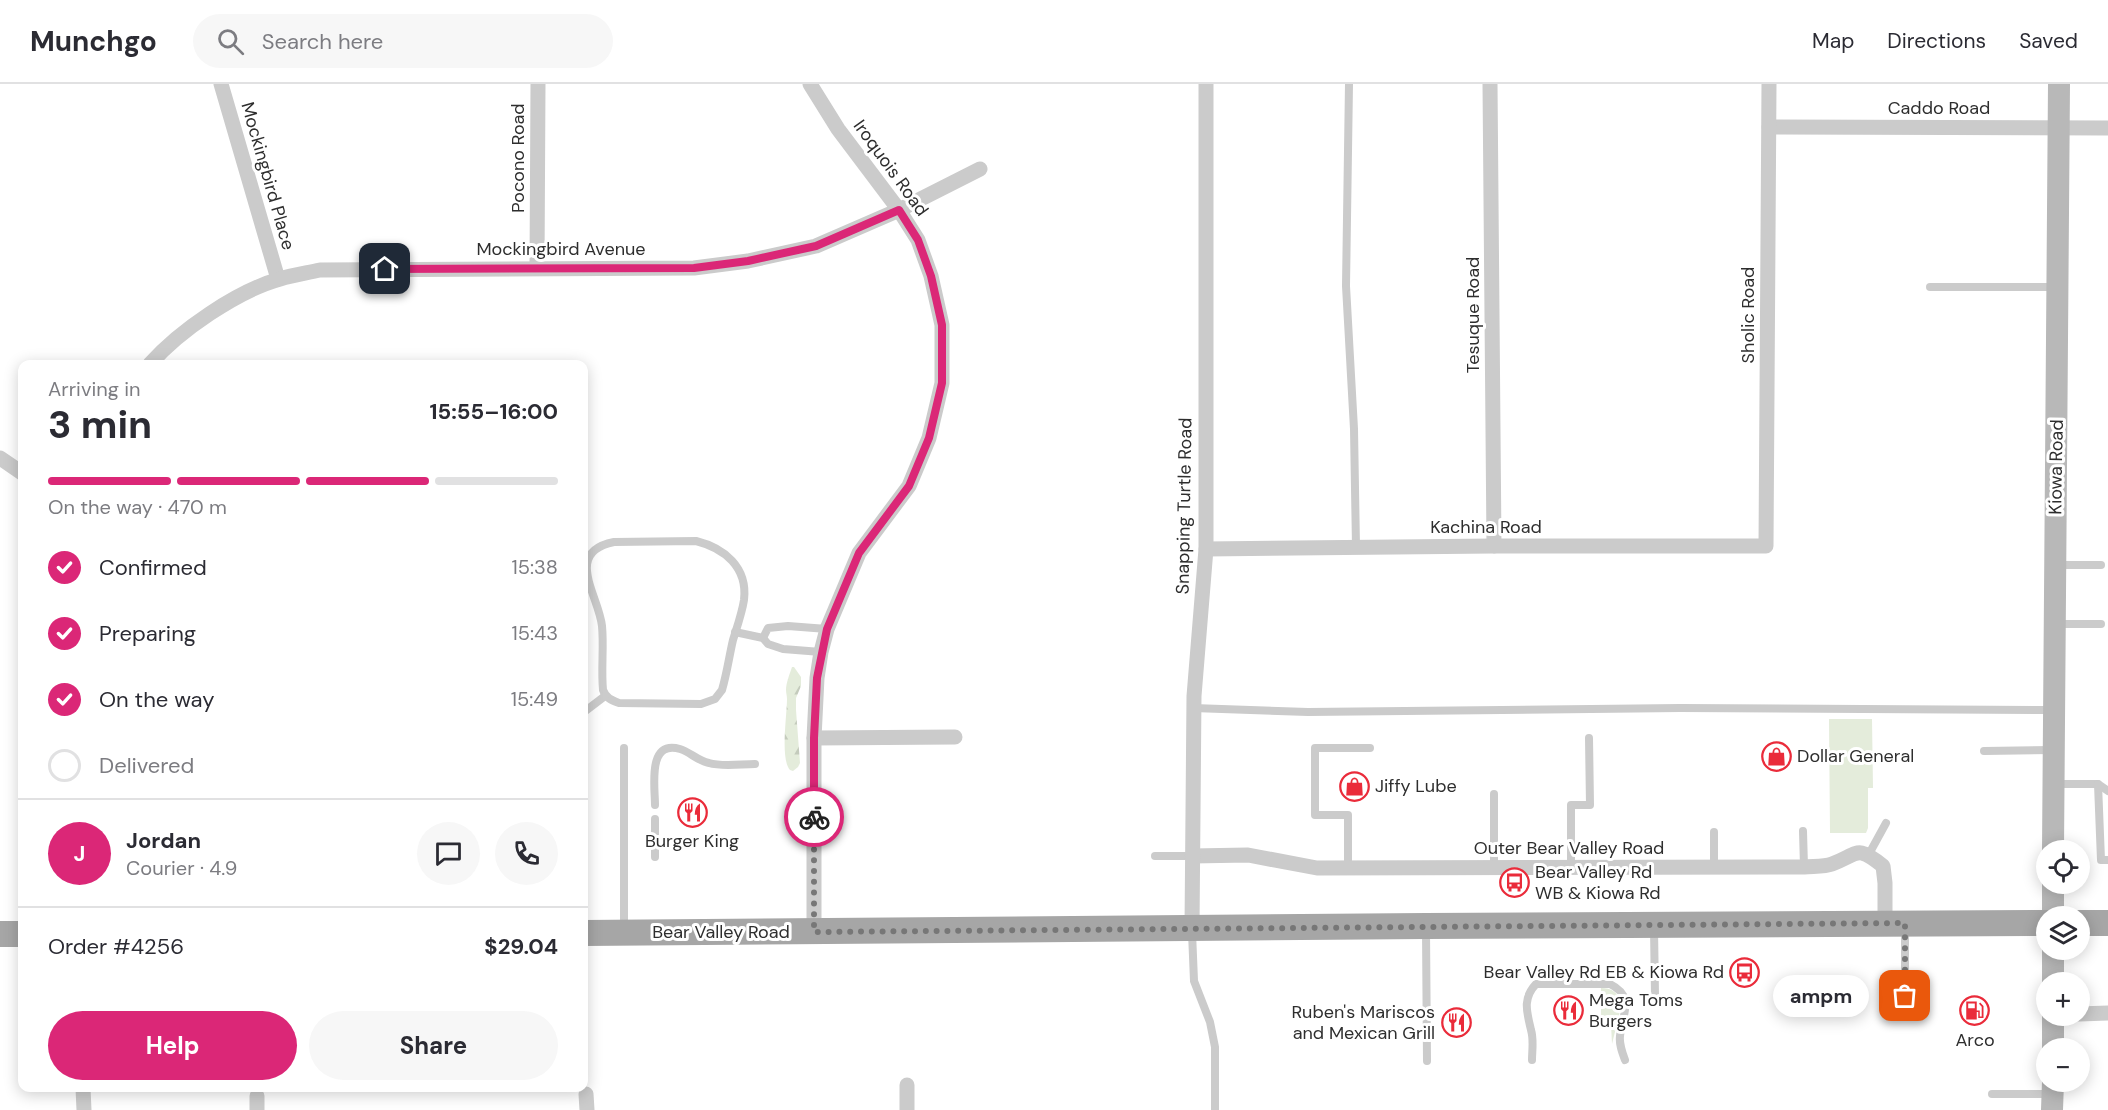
<!DOCTYPE html>
<html lang="en">
<head>
<meta charset="utf-8">
<style>
	:root { --surface:#fff; --page:#f7f7f7; --text:#2b2b33; --muted:#7c7c81; --line:#e1e1e2; --accent:#db2777 }
	body { margin:0; font-family:"DM Sans",sans-serif; background:var(--page); color:var(--text); height:100vh; display:flex; flex-direction:column; font-size:22px; white-space:nowrap }
	* { box-sizing:border-box; margin:0 }
	p { font-size:20px; color:var(--muted) }
	.icon { flex:none; width:33px; height:33px; fill:none; stroke:currentColor; stroke-width:2; stroke-linecap:round; stroke-linejoin:round }
	.map { position:relative; flex:1; overflow:hidden }
	.side { position:absolute; left:18px; top:276px; width:570px; height:732px; display:flex; flex-direction:column; background:var(--surface); border-radius:12px; box-shadow:0 3px 15px #0003 }
	.side>* { flex:none }
	.tools { position:absolute; left:2036px; top:756px; display:grid; gap:12px }
	.tools a { display:grid; place-items:center; width:54px; height:54px; border-radius:50%; background:var(--surface); box-shadow:0 3px 15px #0003; font-size:30px }
	.pin { position:absolute; display:grid; place-items:center; width:51px; height:51px; color:#fff; margin:-26px; border-radius:12px; box-shadow:0 3px 9px #0006 }
	.courier { position:absolute; display:grid; place-items:center; width:60px; height:60px; margin:-30px; border:4px solid #db2777; border-radius:50%; background:#fff; color:#222; box-shadow:0 2px 8px #0007 }
	.bubble { position:absolute; height:42px; border-radius:21px; background:var(--surface); box-shadow:0 3px 15px #0003; font-size:20px; font-weight:700; line-height:42px; text-align:center }
	.headline em { font-style:normal; font-weight:700 }
	.headline div { display:flex; flex-direction:column-reverse }
	.headline { display:flex; align-items:center; justify-content:space-between; height:102px; padding:0 30px }
	h1 { font-size:39px; font-weight:700; line-height:45px }
	.bar { display:grid; grid-template-columns:repeat(4,1fr); gap:9px 6px; align-content:center; height:72px; padding:0 30px }
	.bar i { height:8px; border-radius:4px; background:var(--line) }
	.bar .selected { background:var(--accent) }
	.bar p { grid-column:span 4 }
	.line { display:flex; align-items:center; gap:15px; padding:0 30px; border-top:2px solid var(--line) }
	.line div { flex:1 }
	.round { display:grid; place-items:center; flex:none; width:63px; height:63px; border-radius:32px; background:var(--page) }
	ol { padding:0 30px; list-style:none }
	li { display:flex; align-items:center; gap:18px; height:66px }
	li p { margin-inline-start:auto }
	li .icon { padding:6px; border-radius:50%; background:var(--accent); color:#fff; stroke-width:4 }
	li:last-child { color:var(--muted) }
	li i { width:33px; height:33px; border:3px solid var(--line); border-radius:50% }
	.action { display:flex; gap:12px; margin-top:auto; padding:12px 30px }
	.action a { flex:1; height:69px; border-radius:36px; background:var(--accent); color:#fff; font-size:24px; font-weight:700; line-height:69px; text-align:center }
	.action a+a { background:var(--page); color:var(--text) }
	header { display:flex; align-items:center; gap:36px; box-sizing:border-box; height:84px; padding:0 30px; background:var(--surface); border-bottom:2px solid var(--line) }
	header strong { font-size:28px }
	nav { display:flex; gap:33px; margin-inline-start:auto; font-size:21px }
	.search { width:420px; height:54px; background:var(--page); display:flex; align-items:center; gap:15px; box-sizing:border-box; padding:0 21px; border-radius:33px; color:var(--muted); font-size:22px }
	.map>svg:first-child { display:block }
	.green { fill:#e4ecdb }
	.forest { fill:url(#forest-firs) }
	.lines { fill:none; stroke-linecap:round; stroke-linejoin:round }
	.lane { stroke:#cbcbcb; stroke-width:8 }
	.street { stroke:#cbcbcb; stroke-width:15 }
	.secondary { stroke:#b8b8b8; stroke-width:22 }
	.primary { stroke:#a6a6a6; stroke-width:26 }
	.done { stroke:#777; stroke-width:6; stroke-dasharray:0 10.8 }
	.route { stroke:#db2777; stroke-width:8 }
	.labels { text-anchor:middle; dominant-baseline:central; stroke-width:6; stroke-linejoin:round; paint-order:stroke }
	.street-label { font-size:18px; fill:#2e2e2e; stroke:#fff }
	.poi-label { font-size:18px; fill:#2e2e2e; stroke:#fff; text-anchor:start }
</style>
</head>
<body>
<header>
<strong>Munchgo</strong>
<div class="search"><svg class="icon" aria-label="search" viewBox="0 0 24 24"><circle cx="10" cy="10" r="6"/><path d="M15 15l6 6"/></svg>Search here</div>
<nav><a>Map</a><a>Directions</a><a>Saved</a></nav>
</header>
<div class="map">
<svg width="2108" height="1026" viewBox="0 0 2108 1026">
	<defs>
		<pattern id="forest-firs" width="22" height="20" patternUnits="userSpaceOnUse" patternTransform="scale(1.5)"><rect width="22" height="20" fill="#e4ecdb"/><path d="M5 1l3.5 6h-7zM16 11l3.5 6h-7z" fill="#c4cbbc"/></pattern>
	</defs>
	<rect width="100%" height="100%" fill="#fff"/>
	<g class="green">
		<path d="M 1829,635 L 1872,635 L 1873,704 L 1868,704 L 1868,744 L 1866,749 L 1830,749 Z"/>
		<path d="M 1601,904 C 1611,904 1618,908 1622,919 L 1612,960 L 1611,940 L 1601,940 Z"/>
	</g>
	<path class="forest" d="M 792,583 L 794,583 L 801,593 L 801,602 L 796,614 L 796,626 L 800,679 L 798,683 L 793,687 L 790,686 C 780,675 787,631 787,615 C 787,612 786,609 786,606 C 786,599 790,589 792,583 Z"/>
	<g class="lines">
		<g class="lane">
			<path d="M 1349,0 L 1346,202 L 1354,345 L 1356,463"/>
			<path d="M 1930,203 L 2056,203"/>
			<path d="M 696,457 C 724,464 748,483 744,516 C 742,529 737,543 733,556 C 729,573 727,589 722,606 L 715,615 L 701,620 L 619,619 C 611,616 606,614 603,606 C 601,585 604,563 602,542 C 599,512 563,468 614,458 Z"/>
			<path d="M 2057,481 L 2101,481"/>
			<path d="M 2056,540 L 2101,540"/>
			<path d="M 735,548 L 763,554 L 768,560 L 783,565 L 821,568"/>
			<path d="M 763,554 L 768,544 L 788,542 L 827,545"/>
			<path d="M 1193,624 L 1308,628 L 1680,624 L 2053,626"/>
			<path d="M 584,628 L 605,612"/>
			<path d="M 1984,667 L 2051,666"/>
			<path d="M 2055,700 L 2098,700 L 2108,707"/>
			<path d="M 2098,700 L 2101,776 L 2108,776"/>
			<path d="M 655,721 C 655,702 647,656 680,665 C 690,668 698,677 709,679 C 722,683 741,680 755,680"/>
			<path d="M 655,735 L 655,773"/>
			<path d="M 1803,747 L 1804,783"/>
			<path d="M 1714,748 L 1714,783"/>
			<path d="M 1869,770 L 1886,739"/>
			<path d="M 1155,772 L 1192,772"/>
			<path d="M 1348,784 L 1348,731 L 1315,731 L 1315,664 L 1370,664"/>
			<path d="M 1494,784 L 1494,710"/>
			<path d="M 1571,784 L 1571,721 L 1590,721 L 1589,654"/>
			<path d="M 624,844 L 624,664"/>
			<path d="M 1654,844 L 1655,911"/>
			<path d="M 1426,846 L 1427,977"/>
			<path d="M 1192,848 L 1194,897 L 1210,938 L 1215,963 L 1215,1026"/>
			<path d="M 1889,912 L 1905,912 L 1905,843"/>
			<path d="M 1532,976 C 1532,966 1534,956 1531,946 C 1527,928 1522,915 1536,900 L 1610,900 C 1636,913 1622,930 1620,952 C 1619,960 1622,968 1625,976"/>
			<path d="M 1992,1010 L 2051,1010"/>
		</g>
		<g class="street">
			<path d="M 221,0 L 278,195"/>
			<path d="M 810,0 L 838,45 L 899,126 L 918,156 L 931,192 L 942,241 L 942,299 L 929,354 L 909,402 L 859,469 L 827,545 L 821,568 L 817,594 L 814,654 L 814,848"/>
			<path d="M 1490,0 L 1494,462"/>
			<path d="M 1769,43 L 2108,44"/>
			<path d="M 537,183 L 538,0"/>
			<path d="M 150,280 C 179,247 237,207 280,195 C 293,191 307,189 320,186 L 694,184 L 748,177 L 816,162 L 899,126 L 980,85"/>
			<path d="M 0,374 L 22,389"/>
			<path d="M 1206,465 L 1494,462 L 1766,462 L 1769,0"/>
			<path d="M 814,654 L 955,653"/>
			<path d="M 1192,772 L 1248,771 L 1317,784 L 1804,783 C 1813,782 1824,783 1832,780 C 1859,770 1856,760 1883,782 L 1885,799 L 1885,839"/>
			<path d="M 1192,844 L 1194,612 L 1206,465 L 1206,0"/>
			<path d="M 2079,930 L 2108,929"/>
			<path d="M 907,1001 L 907,1026"/>
			<path d="M 83,1004 L 84,1026"/>
			<path d="M 586,1010 L 587,1026"/>
			<path d="M 257,1012 L 257,1026"/>
		</g>
		<g class="secondary">
			<path d="M 2053,766 L 2059,0"/>
			<path d="M 2053,800 L 2053,832"/>
			<path d="M 2053,866 L 2053,898"/>
			<path d="M 2053,964 L 2053,932"/>
			<path d="M 2052,1026 L 2053,998"/>
		</g>
		<g class="primary">
			<path d="M 2079,839 L 2108,839"/>
			<path d="M 584,849 L 1426,842 L 2046,839"/>
			<path d="M 0,850 L 22,850"/>
		</g>
	</g>
	<g class="lines">
		<path class="done" d="M 814,733 L 814,848 L 1905,839 L 1905,912"/>
		<path class="route" d="M 385,185 L 694,184 L 748,177 L 816,162 L 899,126 L 918,156 L 931,192 L 942,241 L 942,299 L 929,354 L 909,402 L 859,469 L 827,545 L 817,594 L 814,654 L 814,733"/>
	</g>
	<defs>
		<symbol id="shop-ring" viewBox="-11 -11 22 22"><circle r="9.5" fill="#fff" stroke="#ea2b3a" stroke-width="1.5"/><path d="M-5-2.5h2.3a2.7 3.5 0 0 1 5.4 0H5L5.5 6h-11ZM-1.5-2.5h3a1.5 2.3 0 0 0-3 0Z" fill="#ea2b3a"/></symbol>
		<symbol id="restaurant-ring" viewBox="-11 -11 22 22"><circle r="9.5" fill="#fff" stroke="#ea2b3a" stroke-width="1.5"/><path d="M-5-6h1v4h1v-4h1v4h1v-4h1v5L-1.5 .5V6h-2V.5L-5-1ZM5-6V6H3V1.5H1.5Q1.5-4 5-6Z" fill="#ea2b3a"/></symbol>
		<symbol id="bus-ring" viewBox="-11 -11 22 22"><circle r="9.5" fill="#fff" stroke="#ea2b3a" stroke-width="1.5"/><path d="M-5-6H5V4H4V6H2V4H-2V6H-4V4H-5ZM-3.5-4V0h7V-4ZM-3.5 1.2v1.5H-2V1.2ZM2 1.2v1.5H3.5V1.2Z" fill="#ea2b3a"/></symbol>
		<symbol id="fuel-ring" viewBox="-11 -11 22 22"><circle r="9.5" fill="#fff" stroke="#ea2b3a" stroke-width="1.5"/><path d="M-5.5-6h7V0h2V4h1.3V-2.5L3-4.5l.8-.8L6-3V5H2.5V1h-1V6h-7ZM-4.2-4.7v3.2H.2V-4.7Z" fill="#ea2b3a"/></symbol>
	</defs>
	<g fill-rule="evenodd">
		<use href="#shop-ring" x="1760" y="656" width="33" height="33"/>
		<use href="#shop-ring" x="1338" y="686" width="33" height="33"/>
		<use href="#restaurant-ring" x="676" y="712" width="33" height="33"/>
		<use href="#bus-ring" x="1498" y="782" width="33" height="33"/>
		<use href="#bus-ring" x="1728" y="872" width="33" height="33"/>
		<use href="#restaurant-ring" x="1552" y="910" width="33" height="33"/>
		<use href="#fuel-ring" x="1958" y="910" width="33" height="33"/>
		<use href="#restaurant-ring" x="1440" y="922" width="33" height="33"/>
	</g>
	<g class="labels">
		<g class="street-label">
			<text x="1939" y="24">Caddo Road</text>
			<text transform="translate(518 74) rotate(-90)">Pocono Road</text>
			<text transform="translate(891 84) rotate(54)">Iroquois Road</text>
			<text transform="translate(268 92) rotate(74)">Mockingbird Place</text>
			<text x="561" y="165">Mockingbird Avenue</text>
			<text transform="translate(1473 231) rotate(-90)">Tesuque Road</text>
			<text transform="translate(1748 231) rotate(-90)">Sholic Road</text>
			<text transform="translate(2056 383) rotate(-89)">Kiowa Road</text>
			<text transform="translate(1184 422) rotate(-89)">Snapping Turtle Road</text>
			<text x="1486" y="443">Kachina Road</text>
			<text x="1569" y="764">Outer Bear Valley Road</text>
			<text x="721" y="848">Bear Valley Road</text>
		</g>
		<g class="poi-label">
			<text x="1797" y="672">Dollar General</text>
			<text x="1375" y="702">Jiffy Lube</text>
			<text x="692" y="757" text-anchor="middle">Burger King</text>
			<text x="1535" y="788">Bear Valley Rd<tspan x="1535" dy="21">WB &amp; Kiowa Rd</tspan></text>
			<text x="1724" y="888" text-anchor="end">Bear Valley Rd EB &amp; Kiowa Rd</text>
			<text x="1589" y="916">Mega Toms<tspan x="1589" dy="21">Burgers</tspan></text>
			<text x="1435" y="928" text-anchor="end">Ruben's Mariscos<tspan x="1435" dy="21">and Mexican Grill</tspan></text>
			<text x="1975" y="956" text-anchor="middle">Arco</text>
		</g>
	</g>
</svg>
<div class="tools">
<a><svg class="icon" aria-label="locate" viewBox="0 0 24 24"><circle cx="12" cy="12" r="6"/><path d="M12 2v4M12 18v4M2 12h4M18 12h4"/></svg></a>
<a><svg class="icon" aria-label="layers" viewBox="0 0 24 24"><path d="M12 4l9 5-9 5-9-5zM3 14l9 5 9-5"/></svg></a>
<a>+</a>
<a>−</a>
</div>
<div class="pin" style="left:1905px;top:912px;background:#ea580c"><svg class="icon" aria-label="bag" viewBox="0 0 24 24"><path d="M5 8h14l-1 12H6zM9 8a3 3 0 0 1 6 0"/></svg></div>
<div class="pin" style="left:385px;top:185px;background:#1f2937"><svg class="icon" aria-label="home" viewBox="0 0 24 24"><path d="M3 11l9-7 9 7M6 9v11h12V9"/></svg></div>
<div class="courier" style="left:814px;top:733px"><svg class="icon" aria-label="bike" viewBox="0 0 24 24"><circle cx="6" cy="16" r="4"/><circle cx="18" cy="16" r="4"/><path d="M6 16l4-8h5l3 8M10 8l3 8H6M13 5h3"/></svg></div>
<div class="bubble" style="left:1773px;top:891px;width:96px">ampm</div>
<section class="side">
<div class="headline"><div><h1>3 min</h1><p>Arriving in</p></div><em>15:55–16:00</em></div>
<div class="bar"><i class="selected"></i><i class="selected"></i><i class="selected"></i><i></i><p>On the way · 470 m</p></div>
<ol>
<li><svg class="icon" aria-label="check" viewBox="0 0 24 24"><path d="M5 12l5 5 9-10"/></svg>Confirmed<p>15:38</p></li>
<li><svg class="icon" aria-label="check" viewBox="0 0 24 24"><path d="M5 12l5 5 9-10"/></svg>Preparing<p>15:43</p></li>
<li><svg class="icon" aria-label="check" viewBox="0 0 24 24"><path d="M5 12l5 5 9-10"/></svg>On the way<p>15:49</p></li>
<li><i></i>Delivered</li>
</ol>
<div class="line" style="height:108px"><b class="round" style="background:var(--accent);color:#fff">J</b><div><b>Jordan</b><p>Courier · 4.9</p></div><a class="round"><svg class="icon" aria-label="chat" viewBox="0 0 24 24"><path d="M4 5h16v11H9l-5 4z"/></svg></a><a class="round"><svg class="icon" aria-label="phone" viewBox="0 0 24 24"><path d="M5 4h4l2 5-3 2q2 4 5 5l2-3 5 2v4C11 20 4 13 5 4z"/></svg></a></div>
<div class="line" style="height:78px"><div>Order #4256</div><b>$29.04</b></div>
<div class="action"><a>Help</a><a>Share</a></div>
</section>
</div>
</body>
</html>
